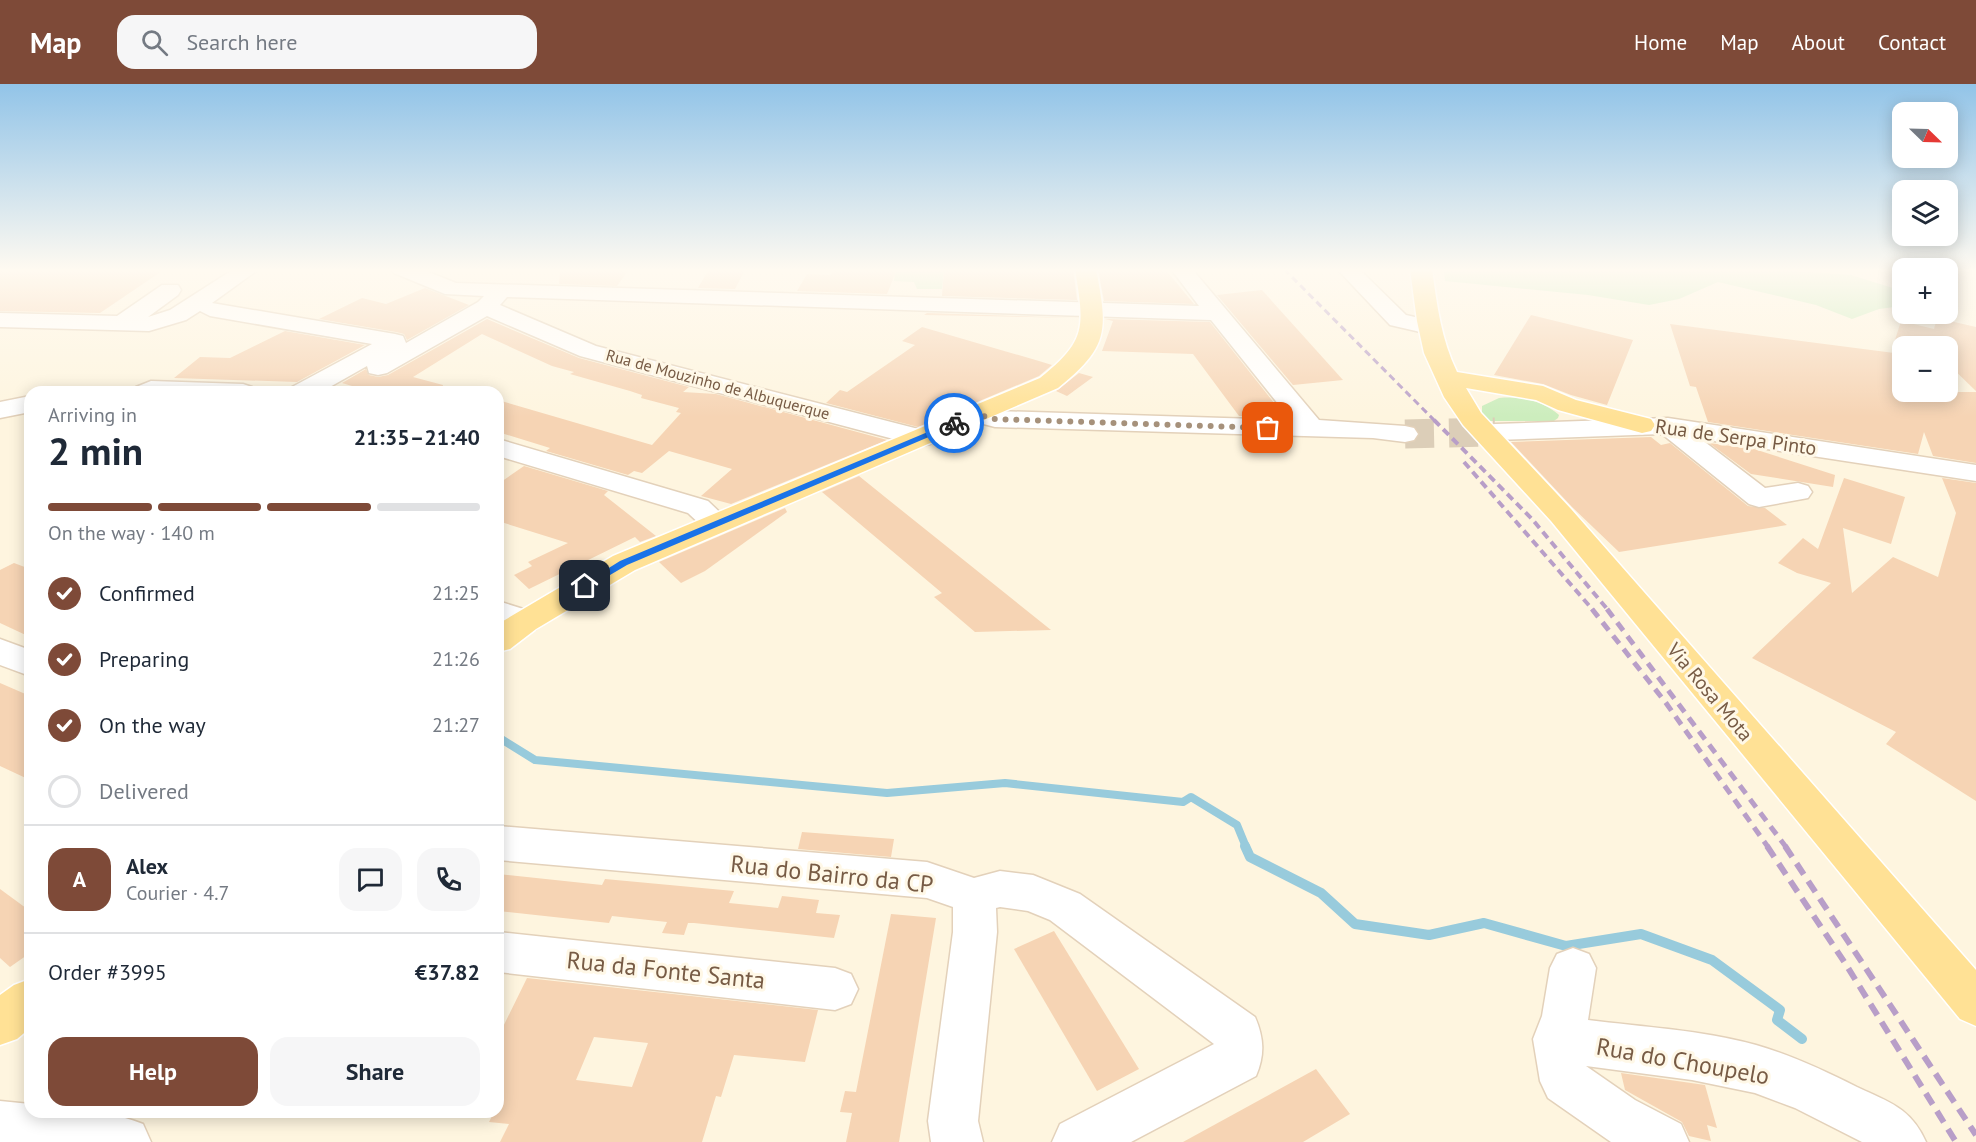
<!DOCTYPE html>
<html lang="en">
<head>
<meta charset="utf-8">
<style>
	:root { --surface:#fff; --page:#f6f6f7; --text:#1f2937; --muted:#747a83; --line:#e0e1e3; --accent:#7e4a38 }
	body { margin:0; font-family:"PT Sans",sans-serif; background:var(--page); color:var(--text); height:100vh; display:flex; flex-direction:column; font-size:22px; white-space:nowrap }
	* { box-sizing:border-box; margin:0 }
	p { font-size:20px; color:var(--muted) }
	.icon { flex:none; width:33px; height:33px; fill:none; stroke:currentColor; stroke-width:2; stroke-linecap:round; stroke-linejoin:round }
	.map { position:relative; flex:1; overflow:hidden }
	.side { position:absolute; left:24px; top:302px; width:480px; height:732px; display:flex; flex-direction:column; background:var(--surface); border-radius:18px; box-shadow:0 3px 15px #0003 }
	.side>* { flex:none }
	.needle { width:39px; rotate:113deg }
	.controls { position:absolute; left:1892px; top:18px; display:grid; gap:12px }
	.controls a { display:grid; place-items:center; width:66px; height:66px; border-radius:12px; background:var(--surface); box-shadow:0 3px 15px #0003; font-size:30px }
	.pin { position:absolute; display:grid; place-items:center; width:51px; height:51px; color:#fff; margin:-26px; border-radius:12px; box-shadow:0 3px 9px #0006 }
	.courier { position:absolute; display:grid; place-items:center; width:60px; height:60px; margin:-30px; border:4px solid #1a73e8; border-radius:50%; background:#fff; color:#222; box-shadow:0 2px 8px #0007 }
	.head em { font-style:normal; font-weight:700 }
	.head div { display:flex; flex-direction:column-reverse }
	.head { display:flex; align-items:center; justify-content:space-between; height:102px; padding:0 24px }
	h1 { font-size:39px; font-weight:700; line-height:45px }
	.bar { display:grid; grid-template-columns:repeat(4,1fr); gap:9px 6px; align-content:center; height:72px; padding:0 24px }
	.bar i { height:8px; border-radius:4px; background:var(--line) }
	.bar .on { background:var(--accent) }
	.bar p { grid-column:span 4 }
	.line { display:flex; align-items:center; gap:15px; padding:0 24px; border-top:2px solid var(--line) }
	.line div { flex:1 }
	.round { display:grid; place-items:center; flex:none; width:63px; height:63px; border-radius:18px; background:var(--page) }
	ol { padding:0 24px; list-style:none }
	li { display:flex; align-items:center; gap:18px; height:66px }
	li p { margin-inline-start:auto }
	li .icon { padding:6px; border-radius:50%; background:var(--accent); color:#fff; stroke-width:4 }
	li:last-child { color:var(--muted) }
	li i { width:33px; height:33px; border:3px solid var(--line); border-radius:50% }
	.button { display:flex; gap:12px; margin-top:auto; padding:12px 24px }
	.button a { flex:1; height:69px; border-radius:18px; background:var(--accent); color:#fff; font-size:24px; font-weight:700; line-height:69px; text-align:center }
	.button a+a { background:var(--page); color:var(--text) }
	header { display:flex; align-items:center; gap:36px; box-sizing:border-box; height:84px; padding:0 30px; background:var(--accent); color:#fff }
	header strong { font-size:28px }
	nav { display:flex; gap:33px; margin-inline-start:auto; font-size:21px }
	.search { width:420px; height:54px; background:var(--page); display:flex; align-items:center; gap:15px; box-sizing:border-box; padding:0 21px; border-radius:18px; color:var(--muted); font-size:22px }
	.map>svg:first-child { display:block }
	.green { fill:#ccedbd }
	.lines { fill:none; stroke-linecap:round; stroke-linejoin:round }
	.stream-far1 { stroke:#98cbdc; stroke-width:8 }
	.stream { stroke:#98cbdc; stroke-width:10 }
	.building { fill:#f6d4b4; fill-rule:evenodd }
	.minor-tunnel { stroke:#dcceb8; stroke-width:29; stroke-dasharray:29 15; stroke-linecap:butt }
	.minor-casing { stroke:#e3d1ba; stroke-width:3 }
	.major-casing { stroke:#fff; stroke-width:3 }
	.minor { fill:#fff; fill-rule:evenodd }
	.major { fill:#ffe195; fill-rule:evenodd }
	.rail-far3 { stroke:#b89ec8; stroke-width:3; stroke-dasharray:7 4.5; stroke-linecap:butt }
	.rail-far2 { stroke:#b89ec8; stroke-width:4; stroke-dasharray:8 5; stroke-linecap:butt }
	.rail-far1 { stroke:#b89ec8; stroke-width:5; stroke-dasharray:10 7; stroke-linecap:butt }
	.rail { stroke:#b89ec8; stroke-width:6; stroke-dasharray:13 8; stroke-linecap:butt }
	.route { fill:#1a73e8 }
	.done { stroke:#a6917b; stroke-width:6; stroke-dasharray:0 10.8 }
	.labels { text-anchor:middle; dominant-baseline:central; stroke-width:6; stroke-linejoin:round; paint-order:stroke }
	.far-street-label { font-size:16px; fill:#775b45; stroke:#fff8e7 }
	.street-label { font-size:20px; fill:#775b45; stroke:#fff8e7 }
	.near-street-label { font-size:24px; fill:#775b45; stroke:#fff8e7 }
</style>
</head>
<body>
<header>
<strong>Map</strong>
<div class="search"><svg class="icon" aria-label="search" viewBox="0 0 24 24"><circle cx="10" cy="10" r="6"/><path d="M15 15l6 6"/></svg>Search here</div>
<nav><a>Home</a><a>Map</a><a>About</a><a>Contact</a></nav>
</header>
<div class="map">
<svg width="1976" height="1058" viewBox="0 0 1976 1058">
	<rect width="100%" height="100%" fill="#fef5df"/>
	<g class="green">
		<path d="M 905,185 L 944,185 L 942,205 L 917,205 L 914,198 L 894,197 L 895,188 L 904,188 Z"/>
		<path d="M 1444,185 L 1765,185 L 1851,191 L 1893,204 L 1902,215 L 1902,222 L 1879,225 L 1852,235 L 1816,221 L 1718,198 L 1679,215 L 1649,221 L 1588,211 L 1445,197 Z"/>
		<path d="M 1499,314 C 1520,312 1542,316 1559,331 L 1558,334 L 1554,337 L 1487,337 L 1482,331 L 1482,322 Z"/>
	</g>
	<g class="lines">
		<path class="stream-far1" d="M 498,653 L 535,676 L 887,709 L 1005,699 L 1183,718 L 1191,713 L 1237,741 L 1246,763"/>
		<path class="stream" d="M 1245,762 L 1250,773 L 1321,809 L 1355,840 L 1429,851 L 1484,839 L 1566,862 L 1641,850 L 1712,876 L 1780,926 L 1777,936 L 1802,955"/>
	</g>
	<g class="building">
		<path d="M 0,185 L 165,185 L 100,229 L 0,227 Z"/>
		<path d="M 560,185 L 629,185 L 617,202 L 559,200 Z"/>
		<path d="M 709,185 L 745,186 L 735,205 L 698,204 Z"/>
		<path d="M 834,185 L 897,185 L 887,210 L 797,207 L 807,190 L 831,191 Z"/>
		<path d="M 944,185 L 1073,185 L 1077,216 L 942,212 Z"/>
		<path d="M 1098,185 L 1165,185 L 1194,220 L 1104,217 Z"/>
		<path d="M 425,204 L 469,221 L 407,256 L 404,250 L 396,248 L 319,235 L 362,214 L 386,220 Z"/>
		<path d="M 1262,206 L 1343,296 L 1293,301 L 1217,211 Z"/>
		<path d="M 927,229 L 1078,234 L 924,231 Z"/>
		<path d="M 1531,231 L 1633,256 L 1607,321 L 1571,311 L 1543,300 L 1494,291 Z"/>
		<path d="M 1937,234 L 1976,243 L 1976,307 L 1947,279 L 1947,262 L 1923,262 L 1895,256 L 1901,237 L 1934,245 Z"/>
		<path d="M 487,235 L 579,274 L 689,303 L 683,308 L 716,310 L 887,356 L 731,420 L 701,412 L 732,385 L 669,367 L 642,389 L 634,387 L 628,391 L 546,367 L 550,364 L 498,348 L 498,316 L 652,361 L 681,329 L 676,328 L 679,324 L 641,314 L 642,311 L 630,307 L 570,290 L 574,288 L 552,282 L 482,250 L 413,293 L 443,301 L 442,308 L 372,308 L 342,299 L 366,285 L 369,291 L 378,293 L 388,291 Z"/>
		<path d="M 1105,235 L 1210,238 L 1286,334 L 1239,332 L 1193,270 L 1102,267 L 1113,237 Z"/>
		<path d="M 1670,240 L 1902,270 L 1902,308 L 1976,308 L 1976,379 L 1933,372 L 1924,348 L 1918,370 L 1708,338 L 1696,303 L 1690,302 Z"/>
		<path d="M 922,243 L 1039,277 L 1052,281 L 1039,292 L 918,343 L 826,319 L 840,306 L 847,308 L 915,261 L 902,257 Z"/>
		<path d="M 285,247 L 365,261 L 297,298 L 174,294 L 200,273 L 230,274 Z"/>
		<path d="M 1079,289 L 1093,293 L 1067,312 L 1056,307 Z"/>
		<path d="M 1651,353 L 1661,361 L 1670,359 L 1748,422 L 1765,424 L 1787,441 L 1619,468 L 1572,423 L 1511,358 Z"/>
		<path d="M 1709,359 L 1754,365 L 1835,391 L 1833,403 L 1751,390 Z"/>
		<path d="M 524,382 L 608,407 L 604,411 L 656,452 L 640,458 L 635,453 L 529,505 L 514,491 L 532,482 L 528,478 L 568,459 L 498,437 L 498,400 Z"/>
		<path d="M 859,392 L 885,413 L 1051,546 L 975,548 L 934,513 L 942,509 L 822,408 Z"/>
		<path d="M 1844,394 L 1905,413 L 1891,460 L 1843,444 L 1852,509 L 1893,473 L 1938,493 L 1956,429 L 1942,394 L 1976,399 L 1976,717 L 1886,660 L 1896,648 L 1752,574 L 1831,499 L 1797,489 L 1778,479 L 1803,454 L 1818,465 Z"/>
		<path d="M 785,424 L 787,428 L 705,487 L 681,499 L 659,478 Z"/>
		<path d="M 14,479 L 30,485 L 30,553 L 0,539 L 0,486 Z"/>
		<path d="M 0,599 L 30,612 L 30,696 L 0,682 Z"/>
		<path d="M 802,748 L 894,755 L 891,773 L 798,765 Z"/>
		<path d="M 498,790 L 602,801 L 605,795 L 734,807 L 729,819 L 778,824 L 782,812 L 819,816 L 816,829 L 840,831 L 834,854 L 694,839 L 688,839 L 684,851 L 662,849 L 667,838 L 612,832 L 609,839 L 498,827 Z"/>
		<path d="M 0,805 L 30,827 L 30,869 L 10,883 L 0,874 Z"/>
		<path d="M 891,830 L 936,834 L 899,1058 L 846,1058 L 852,1029 L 840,1028 L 845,1007 L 856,1008 Z"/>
		<path d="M 1054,847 L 1139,985 L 1097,1007 L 1014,865 Z"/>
		<path d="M 527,894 L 818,926 L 805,978 L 734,971 L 721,1013 L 716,1012 L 702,1058 L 500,1058 L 509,1040 L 489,1038 L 494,1028 L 498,1028 L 498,953 ZM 594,953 L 648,959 L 632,1003 L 576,996 Z"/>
		<path d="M 1316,985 L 1350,1030 L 1303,1058 L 1183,1058 Z"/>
		<path d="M 1621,989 L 1705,1001 L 1717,1044 L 1707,1041 L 1711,1057 L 1689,1052 L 1682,1038 L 1625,1006 Z"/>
	</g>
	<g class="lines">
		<path class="minor-tunnel" d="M 1405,350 L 1495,348"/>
		<defs>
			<g id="minor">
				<path d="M 234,185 L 259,185 L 212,219 L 395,250 L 403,252 L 406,259 L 478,218 L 484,212 L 445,210 L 394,189 L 391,185 L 421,185 L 456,199 L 1199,222 L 1171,185 L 1192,185 L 1319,336 L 1405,342 L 1414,344 L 1418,350 L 1414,356 L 1405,358 L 1373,354 L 995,343 L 968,336 L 964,330 L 968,324 L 977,322 L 996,327 L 1291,336 L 1211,236 L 507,213 L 500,221 L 596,262 L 930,348 L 933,354 L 930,360 L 920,362 L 580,272 L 487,232 L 387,289 L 378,291 L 369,289 L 367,282 L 321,308 L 289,308 L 292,303 L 372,260 L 210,232 L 200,227 L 186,236 L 149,247 L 0,243 L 0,229 L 117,232 L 162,201 L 178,201 L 181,206 L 178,211 L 148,233 L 170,226 Z"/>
				<path d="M 1337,185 L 1359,185 L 1406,231 L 1437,238 L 1441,243 L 1437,248 L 1429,250 L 1390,241 Z"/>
				<path d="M 151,297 L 243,300 L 252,303 L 255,308 L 133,308 L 136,303 Z"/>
				<path d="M 30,312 L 30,328 L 0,334 L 0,318 Z"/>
				<path d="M 1668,334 L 1976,381 L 1976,397 L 1701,355 L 1765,404 L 1798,399 L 1808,402 L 1812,408 L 1808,414 L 1759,423 L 1749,420 L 1662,350 L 1495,356 L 1486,354 L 1482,348 L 1486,342 L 1495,340 Z"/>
				<path d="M 498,355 L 708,417 L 731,439 L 727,445 C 708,450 701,441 688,429 L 498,372 Z"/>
				<path d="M 498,517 L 536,529 L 541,537 L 536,545 L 524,548 L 498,540 Z"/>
				<path d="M 0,555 L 30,566 L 30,592 L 0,581 Z"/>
				<path d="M 498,742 L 927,778 L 974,794 L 1000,787 L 1033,791 L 1080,810 L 1255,933 C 1264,954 1265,971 1256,992 L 1131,1058 L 1052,1058 L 1060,1040 L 1214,960 L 1050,836 L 1028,827 L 1000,823 L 996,824 L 997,848 L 978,1037 L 983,1058 L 931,1058 L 928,1037 L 953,848 L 953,823 L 927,814 L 498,776 Z"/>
				<path d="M 498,848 L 835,884 L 851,890 L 858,905 L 851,920 L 835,926 L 498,888 Z"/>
				<path d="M 1573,864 L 1589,870 L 1596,884 L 1588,936 C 1643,943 1702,946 1756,961 C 1791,971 1825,987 1857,1003 C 1889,1018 1911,1024 1926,1058 L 1862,1058 L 1795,1024 L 1755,1009 L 1692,996 L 1586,982 L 1635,1016 L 1681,1040 L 1689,1058 L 1611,1058 L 1548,1014 L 1540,997 L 1533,955 L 1542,932 L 1550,884 L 1557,870 Z"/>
				<path d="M 0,1017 L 30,1020 L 30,1028 C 68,1028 107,1025 143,1040 L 151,1058 L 0,1058 Z"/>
			</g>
			<g id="major">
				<path d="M 1075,185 L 1096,185 C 1108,247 1109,263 1058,304 L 635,486 L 536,545 L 510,565 L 498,568 L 498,540 L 613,472 L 1040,294 C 1088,256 1084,242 1075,185 Z"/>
				<path d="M 1410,185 L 1432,185 C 1437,221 1441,255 1457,288 L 1543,302 L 1576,316 L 1651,335 L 1655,341 L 1651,347 L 1642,349 L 1558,326 L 1536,316 L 1466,304 L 1481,329 L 1571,425 L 1976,886 L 1976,942 L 1960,935 L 1551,437 L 1463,341 L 1444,313 L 1424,269 L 1417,237 Z"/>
				<path d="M 30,895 L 30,944 L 17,955 L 0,961 L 0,911 L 14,901 Z"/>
			</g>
		</defs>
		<use href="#minor" class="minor-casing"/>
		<use href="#major" class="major-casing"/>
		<use href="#minor" class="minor"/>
		<use href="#major" class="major"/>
		<path class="rail-far3" d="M 1284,185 L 1435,337"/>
		<g class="rail-far2">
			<path d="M 1434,336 L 1532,435 L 1608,526"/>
			<path d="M 1464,378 L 1593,526"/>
		</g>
		<g class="rail-far1">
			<path d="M 1592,525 L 1666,619 L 1768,763"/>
			<path d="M 1607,525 L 1786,763"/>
		</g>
		<g class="rail">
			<path d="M 1767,762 L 1845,879 L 1956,1058"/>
			<path d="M 1785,762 L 1976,1051"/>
		</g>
	</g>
	<linearGradient id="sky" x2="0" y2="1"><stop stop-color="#92c4e8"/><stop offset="0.56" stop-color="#fffaf1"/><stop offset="1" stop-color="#fffaf1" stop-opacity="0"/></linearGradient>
	<rect width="1976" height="333" fill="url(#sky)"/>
	<path class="route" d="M 954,337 L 957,341 L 627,481 L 588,504 L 580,502 L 620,477 Z"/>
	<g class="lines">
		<path class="done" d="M 954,339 L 976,330 L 994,335 L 1268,344"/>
	</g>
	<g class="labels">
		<g class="far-street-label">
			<text transform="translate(718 300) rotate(15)">Rua de Mouzinho de Albuquerque</text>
		</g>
		<g class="street-label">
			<text transform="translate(1736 353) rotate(8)">Rua de Serpa Pinto</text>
			<text transform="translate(1710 608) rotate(50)">Via Rosa Mota</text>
		</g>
		<g class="near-street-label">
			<text transform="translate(832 790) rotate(6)">Rua do Bairro da CP</text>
			<text transform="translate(666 886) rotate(6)">Rua da Fonte Santa</text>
			<text transform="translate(1683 977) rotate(10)">Rua do Choupelo</text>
		</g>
	</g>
</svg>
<div class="controls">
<a><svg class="needle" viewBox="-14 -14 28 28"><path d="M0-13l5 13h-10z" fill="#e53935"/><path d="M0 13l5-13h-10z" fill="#747a83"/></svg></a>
<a><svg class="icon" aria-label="layers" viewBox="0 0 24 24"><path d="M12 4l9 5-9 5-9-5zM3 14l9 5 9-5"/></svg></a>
<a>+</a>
<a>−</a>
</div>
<div class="pin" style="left:1268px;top:344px;background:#ea580c"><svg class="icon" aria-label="bag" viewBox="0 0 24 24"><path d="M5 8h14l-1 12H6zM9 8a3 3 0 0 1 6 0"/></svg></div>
<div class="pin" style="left:585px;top:502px;background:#1f2937"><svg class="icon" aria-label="home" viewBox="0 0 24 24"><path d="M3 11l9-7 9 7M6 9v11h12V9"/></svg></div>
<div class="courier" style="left:954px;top:339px"><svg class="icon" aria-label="bike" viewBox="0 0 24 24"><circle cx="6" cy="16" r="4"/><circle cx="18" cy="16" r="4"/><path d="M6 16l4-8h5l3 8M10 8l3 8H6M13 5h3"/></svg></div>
<section class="side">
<div class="head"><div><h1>2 min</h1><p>Arriving in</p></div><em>21:35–21:40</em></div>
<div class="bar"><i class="on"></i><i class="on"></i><i class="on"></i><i></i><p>On the way · 140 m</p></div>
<ol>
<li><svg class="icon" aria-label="check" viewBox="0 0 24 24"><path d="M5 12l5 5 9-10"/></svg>Confirmed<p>21:25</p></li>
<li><svg class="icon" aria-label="check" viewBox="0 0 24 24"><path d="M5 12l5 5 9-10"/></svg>Preparing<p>21:26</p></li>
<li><svg class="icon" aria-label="check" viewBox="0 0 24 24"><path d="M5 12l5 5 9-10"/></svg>On the way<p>21:27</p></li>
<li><i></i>Delivered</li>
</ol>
<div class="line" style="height:108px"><b class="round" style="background:var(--accent);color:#fff">A</b><div><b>Alex</b><p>Courier · 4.7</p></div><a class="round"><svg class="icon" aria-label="chat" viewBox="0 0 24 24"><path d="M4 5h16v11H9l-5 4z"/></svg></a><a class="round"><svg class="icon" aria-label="phone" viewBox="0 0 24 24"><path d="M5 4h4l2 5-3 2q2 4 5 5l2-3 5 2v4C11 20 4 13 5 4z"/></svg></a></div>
<div class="line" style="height:78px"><div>Order #3995</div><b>€37.82</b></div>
<div class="button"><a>Help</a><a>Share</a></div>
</section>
</div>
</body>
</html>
